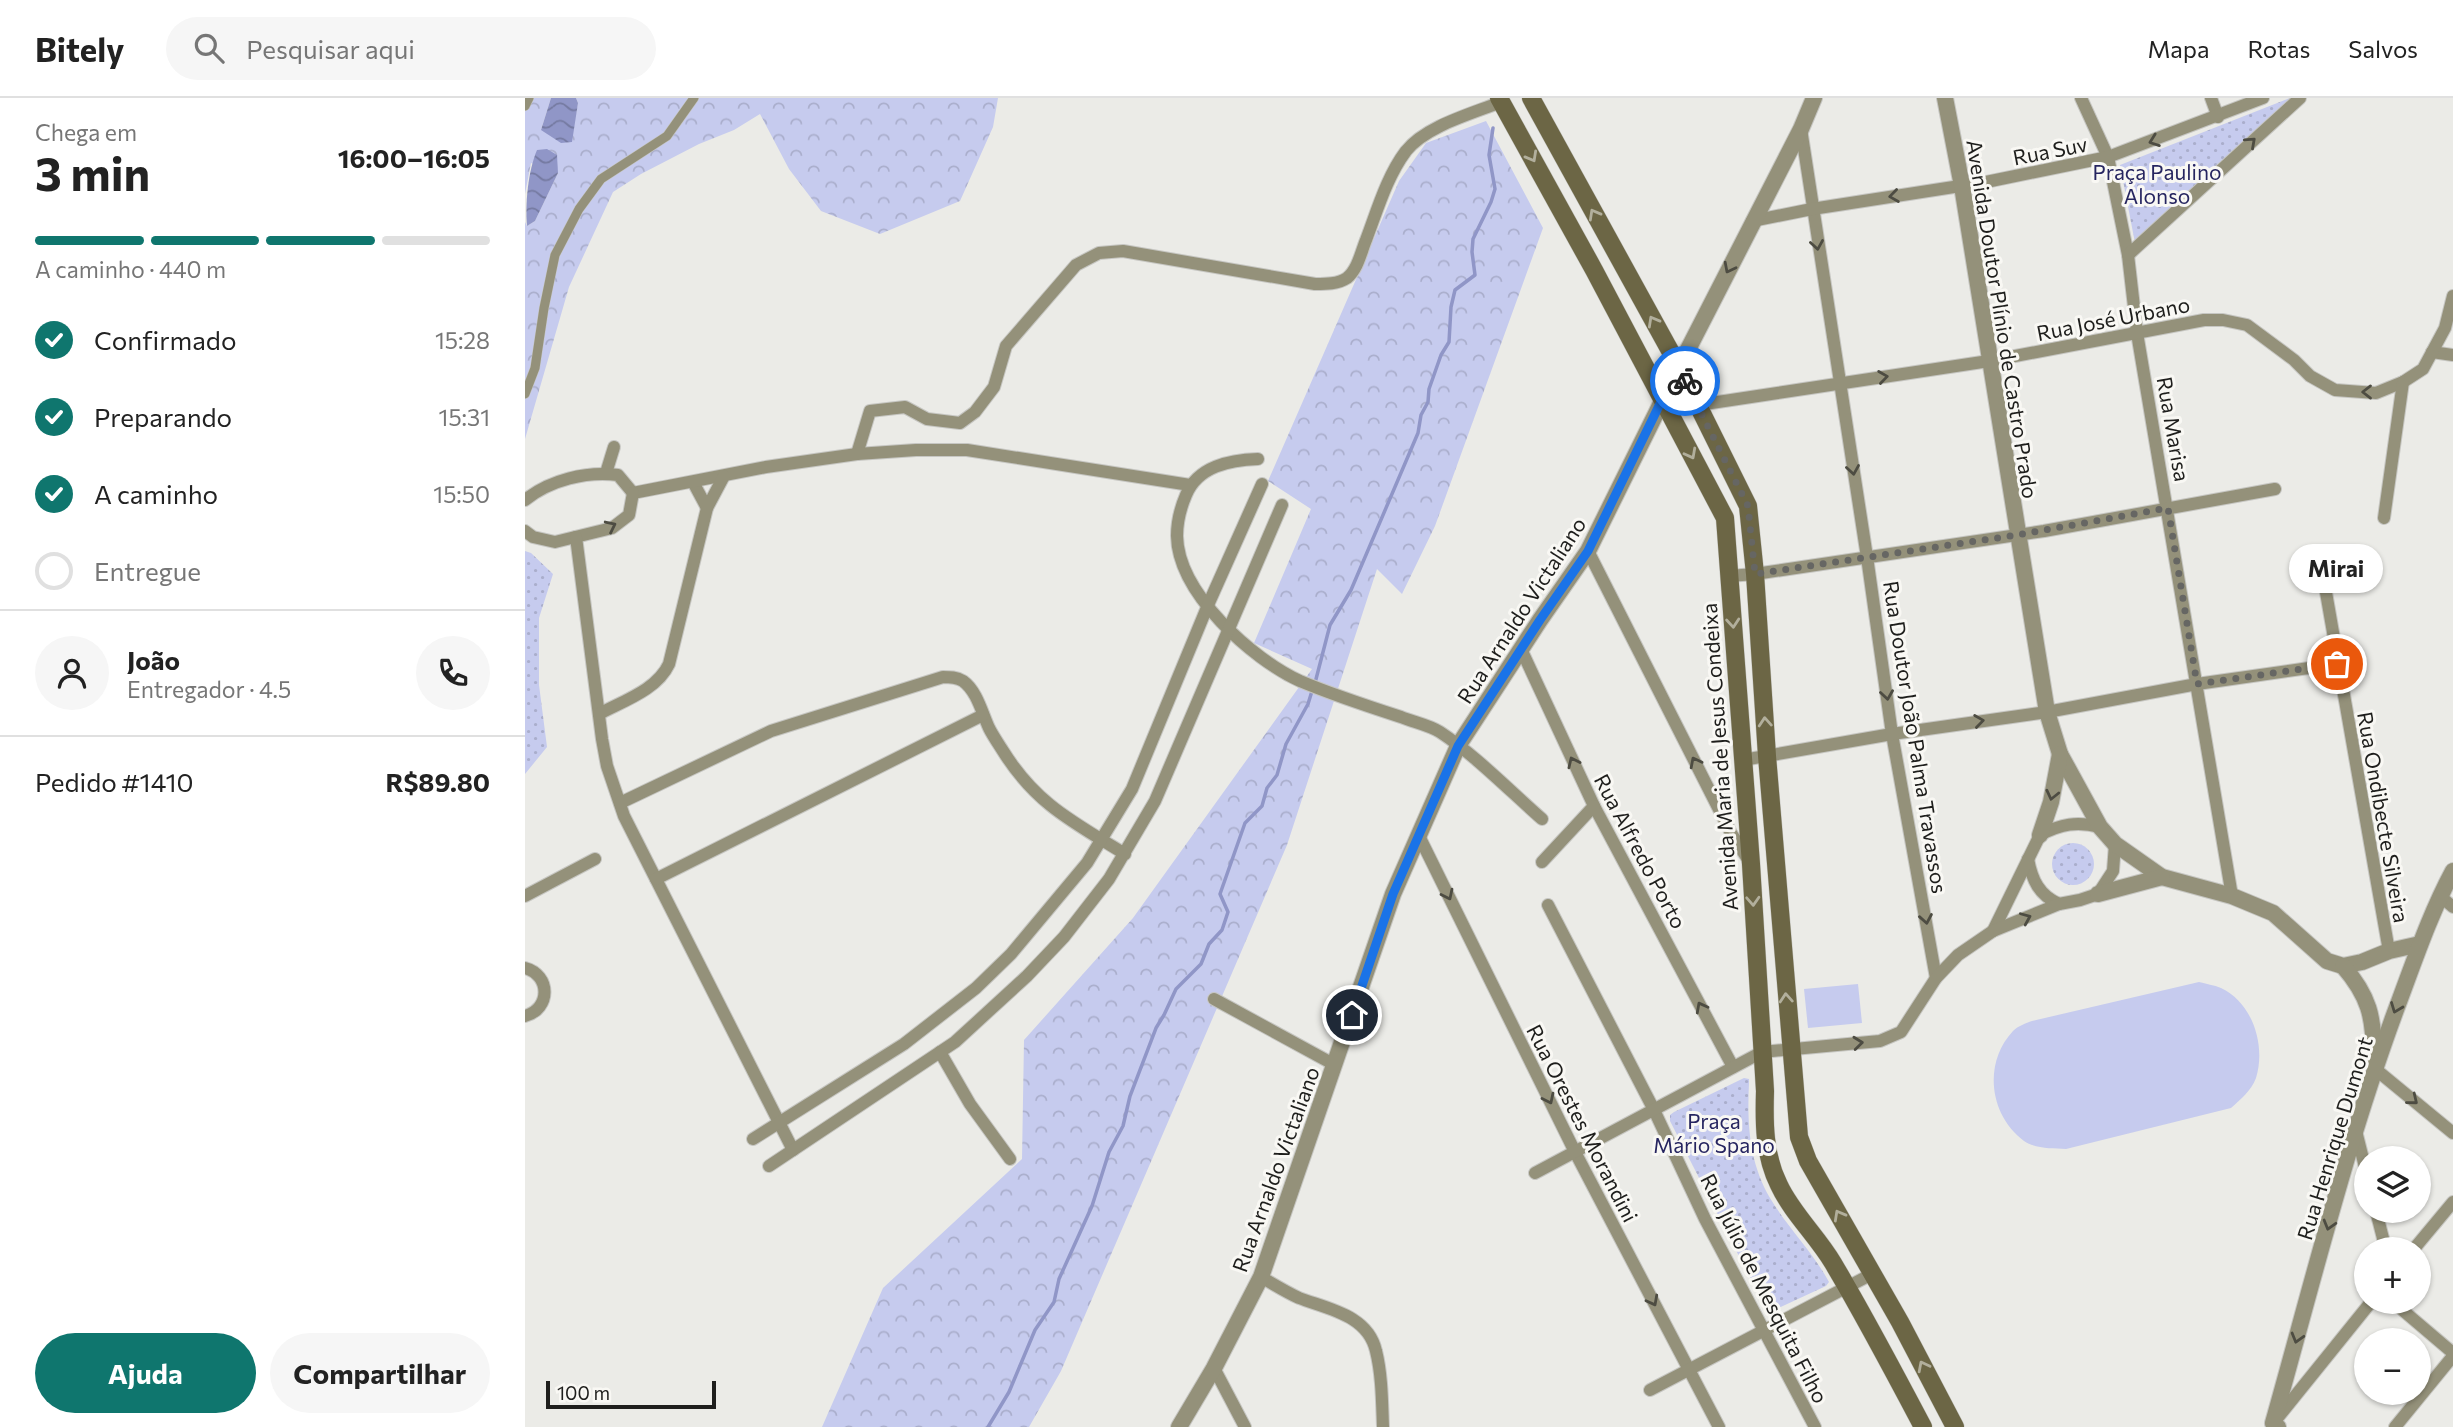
<!DOCTYPE html>
<html lang="pt">
<head>
<meta charset="utf-8">
<style>
	:root { --surface:#fff; --page:#f6f6f6; --text:#222; --muted:#767676; --line:#e0e0e0; --accent:#0f766e }
	body { margin:0; font-family:Commissioner,sans-serif; background:var(--page); color:var(--text); height:100vh; display:flex; flex-direction:column; font-size:26px; white-space:nowrap }
	* { box-sizing:border-box; margin:0 }
	p { font-size:23px; color:var(--muted) }
	.icon { flex:none; width:38px; height:38px; fill:none; stroke:currentColor; stroke-width:2; stroke-linecap:round; stroke-linejoin:round }
	.map { position:relative; flex:1; overflow:hidden }
	.panel { display:flex; flex-direction:column; background:var(--surface); width:525px }
	.panel>* { flex:none }
	.controls { position:absolute; left:1829px; top:1048px; display:grid; gap:14px }
	.controls a { display:grid; place-items:center; width:77px; height:77px; border-radius:50%; background:var(--surface); box-shadow:0 2px 5px #0004; font-size:35px }
	.scale { position:absolute; left:21px; bottom:18px; width:170px; box-sizing:border-box; padding-left:7px; border:4px solid #1e1e1c; border-top:0; font-size:19px; line-height:24px; white-space:nowrap; color:#1e1e1c; -webkit-text-stroke:5px #f9f8f4; paint-order:stroke }
	.pin { position:absolute; display:grid; place-items:center; width:60px; height:60px; color:#fff; margin:-30px; border:4px solid #fff; border-radius:50%; box-shadow:0 2px 7px #0007 }
	.courier { position:absolute; display:grid; place-items:center; width:70px; height:70px; margin:-35px; border:5px solid #1a73e8; border-radius:50%; background:#fff; color:#222; box-shadow:0 2px 9px #0007 }
	.bubble { position:absolute; height:49px; border-radius:24px; background:var(--surface); box-shadow:0 2px 5px #0004; font-size:23px; font-weight:700; line-height:49px; text-align:center }
	.summary em { font-style:normal; font-weight:700 }
	.summary div { display:flex; flex-direction:column-reverse }
	.summary { display:flex; align-items:center; justify-content:space-between; height:119px; padding:0 35px }
	h1 { font-size:46px; font-weight:700; line-height:52px }
	.bar { display:grid; grid-template-columns:repeat(4,1fr); gap:10px 7px; align-content:center; height:84px; padding:0 35px }
	.bar i { height:9px; border-radius:5px; background:var(--line) }
	.bar .selected { background:var(--accent) }
	.bar p { grid-column:span 4 }
	.line { display:flex; align-items:center; gap:18px; padding:0 35px; border-top:2px solid var(--line) }
	.line div { flex:1 }
	.round { display:grid; place-items:center; flex:none; width:74px; height:74px; border-radius:37px; background:var(--page) }
	ol { padding:0 35px; list-style:none }
	li { display:flex; align-items:center; gap:21px; height:77px }
	li p { margin-inline-start:auto }
	li .icon { padding:7px; border-radius:50%; background:var(--accent); color:#fff; stroke-width:4 }
	li:last-child { color:var(--muted) }
	li i { width:38px; height:38px; border:4px solid var(--line); border-radius:50% }
	.cta { display:flex; gap:14px; margin-top:auto; padding:14px 35px }
	.cta a { flex:1; height:80px; border-radius:42px; background:var(--accent); color:#fff; font-size:28px; font-weight:700; line-height:80px; text-align:center }
	.cta a+a { background:var(--page); color:var(--text) }
	header { display:flex; align-items:center; gap:42px; box-sizing:border-box; height:98px; padding:0 35px; background:var(--surface); border-bottom:2px solid var(--line) }
	header strong { font-size:33px }
	nav { display:flex; gap:38px; margin-inline-start:auto; font-size:24px }
	.search { width:490px; height:63px; background:var(--page); display:flex; align-items:center; gap:18px; box-sizing:border-box; padding:0 24px; border-radius:38px; color:var(--muted); font-size:26px }
	main { display:flex; flex:1; min-height:0 }
	.map>svg:first-child { display:block }
	.grass { fill:url(#grass-dots) }
	.forest { fill:url(#forest-crowns) }
	.pitch { fill:#c6cbee }
	.water { fill:url(#water-waves) }
	.lines { fill:none; stroke-linecap:round; stroke-linejoin:round }
	.stream { stroke:#9096c7; stroke-width:3.5 }
	.pedestrian-casing { stroke:#c6c6c2; stroke-width:10 }
	.minor-casing { stroke:#c6c6c2; stroke-width:14 }
	.tertiary-casing { stroke:#c6c6c2; stroke-width:18 }
	.secondary-casing { stroke:#c6c6c2; stroke-width:19 }
	.pedestrian { stroke:#94917a; stroke-width:9 }
	.minor { stroke:#94917a; stroke-width:12 }
	.tertiary { stroke:#94917a; stroke-width:16 }
	.secondary { stroke:#6c6645; stroke-width:18 }
	.oneway { stroke:#4d4c42 }
	.oneway2 { stroke:#b2af9c }
	.done { stroke:#666663; stroke-width:7; stroke-dasharray:0 12.6 }
	.route { stroke:#1a73e8; stroke-width:9 }
	.labels { text-anchor:middle; dominant-baseline:central; stroke-width:6; stroke-linejoin:round; paint-order:stroke }
	.street-label { font-size:21px; fill:#1e1e1c; stroke:#f9f8f4 }
	.park-label { font-size:21px; fill:#262560; stroke:#f9f8f4 }
</style>
</head>
<body>
<header>
<strong>Bitely</strong>
<div class="search"><svg class="icon" aria-label="search" viewBox="0 0 24 24"><circle cx="10" cy="10" r="6"/><path d="M15 15l6 6"/></svg>Pesquisar aqui</div>
<nav><a>Mapa</a><a>Rotas</a><a>Salvos</a></nav>
</header>
<main>
<section class="panel">
<div class="summary"><div><h1>3 min</h1><p>Chega em</p></div><em>16:00–16:05</em></div>
<div class="bar"><i class="selected"></i><i class="selected"></i><i class="selected"></i><i></i><p>A caminho · 440 m</p></div>
<ol>
<li><svg class="icon" aria-label="check" viewBox="0 0 24 24"><path d="M5 12l5 5 9-10"/></svg>Confirmado<p>15:28</p></li>
<li><svg class="icon" aria-label="check" viewBox="0 0 24 24"><path d="M5 12l5 5 9-10"/></svg>Preparando<p>15:31</p></li>
<li><svg class="icon" aria-label="check" viewBox="0 0 24 24"><path d="M5 12l5 5 9-10"/></svg>A caminho<p>15:50</p></li>
<li><i></i>Entregue</li>
</ol>
<div class="line" style="height:126px"><a class="round"><svg class="icon" aria-label="person" viewBox="0 0 24 24"><circle cx="12" cy="8" r="4"/><path d="M4 21q1-7 8-7t8 7"/></svg></a><div><b>João</b><p>Entregador · 4.5</p></div><a class="round"><svg class="icon" aria-label="phone" viewBox="0 0 24 24"><path d="M5 4h4l2 5-3 2q2 4 5 5l2-3 5 2v4C11 20 4 13 5 4z"/></svg></a></div>
<div class="line" style="height:91px"><div>Pedido #1410</div><b>R$89.80</b></div>
<div class="cta"><a>Ajuda</a><a>Compartilhar</a></div>
</section>
<div class="map">
<svg width="1928" height="1329" viewBox="0 0 1928 1329">
	<defs>
		<pattern id="grass-dots" width="8" height="8" patternUnits="userSpaceOnUse" patternTransform="scale(1.75)"><rect width="8" height="8" fill="#c6cbee"/><path d="M2 2h.1M6 6h.1" fill="none" stroke="#aaaecc" stroke-width="1.8" stroke-linecap="round"/></pattern>
		<pattern id="forest-crowns" width="20" height="18" patternUnits="userSpaceOnUse" patternTransform="scale(1.75)"><rect width="20" height="18" fill="#c6cbee"/><path d="M2 6a3 3 0 1 1 6 0M12 15a3 3 0 1 1 6 0" fill="none" stroke="#aaaecc"/></pattern>
		<pattern id="water-waves" width="16" height="10" patternUnits="userSpaceOnUse" patternTransform="scale(1.75)"><rect width="16" height="10" fill="#9096c7"/><path d="M0 5q4-4 8 0t8 0" fill="none" stroke="#757aa1"/></pattern>
	</defs>
	<rect width="100%" height="100%" fill="#ebebe7"/>
	<g class="grass">
		<path d="M 1765,0 L 1770,0 L 1610,145 L 1595,67 Z"/>
		<path d="M 0,453 L 6,455 L 28,476 L 14,520 L 14,587 L 22,649 L 0,676 Z"/>
		<circle cx="1548" cy="766" r="21"/>
		<path d="M 1219,980 L 1224,981 L 1224,985 C 1222,1026 1224,1064 1245,1100 C 1263,1130 1288,1154 1304,1184 L 1301,1188 L 1247,1213 L 1241,1211 L 1145,1023 L 1145,1017 L 1149,1014 Z"/>
	</g>
	<g class="forest">
		<path d="M 0,0 L 26,0 L 16,32 L 50,21 L 53,5 L 51,0 L 473,0 L 468,29 L 435,103 L 355,136 L 296,113 L 264,71 L 235,16 L 209,32 L 174,46 L 116,76 L 88,94 L 44,189 L 0,341 L 0,124 L 2,128 L 10,123 L 33,75 L 6,65 L 0,96 Z"/>
		<path d="M 961,23 L 1018,130 L 910,428 L 877,496 L 852,471 L 762,747 L 536,1273 L 504,1329 L 297,1329 L 358,1190 L 497,1061 L 499,942 L 608,820 L 787,571 L 729,545 L 786,411 L 743,383 L 874,83 L 901,45 Z"/>
	</g>
	<g class="pitch">
		<path d="M 1674,884 C 1681,886 1689,887 1696,890 C 1728,905 1741,948 1731,980 C 1726,993 1716,1001 1706,1010 L 1541,1051 C 1527,1050 1511,1051 1499,1043 C 1464,1017 1458,965 1488,933 C 1493,928 1501,925 1507,923 Z"/>
		<path d="M 1333,886 L 1337,925 L 1283,930 L 1279,891 Z"/>
	</g>
	<g class="water">
		<path d="M 26,0 L 51,0 L 53,5 L 47,44 L 36,45 L 16,32 Z"/>
		<path d="M 22,51 L 32,57 L 33,75 L 10,123 L 2,128 C 0,106 3,73 12,52 Z"/>
	</g>
	<g class="lines">
		<g class="stream">
			<path d="M 790,585 L 805,527 L 826,492 L 893,335 L 896,317 L 903,304 L 904,291 L 916,257 L 924,244 L 926,209 L 930,192 L 950,177 L 947,154 L 948,141 L 966,104 L 970,91 L 964,57 L 968,30"/>
			<path d="M 463,1329 L 484,1294 L 510,1232 L 529,1204 L 534,1181 L 567,1108 L 584,1054 L 598,1028 L 605,998 L 631,930 L 639,917 L 651,891 L 676,866 L 684,846 L 697,832 L 703,814 L 695,796 L 720,725 L 737,708 L 742,690 L 752,677 L 761,646 L 783,606 L 787,593"/>
		</g>
		<defs>
			<g id="pedestrian">
				<path d="M 0,8 L 4,0"/>
				<path d="M 0,296 L 10,270 L 19,210 L 30,157 L 54,111 L 76,81 L 142,38 L 169,0"/>
			</g>
			<g id="minor">
				<path d="M 1556,0 L 1583,59 L 1603,157 L 1612,235 L 1707,798"/>
				<path d="M 1686,0 L 1693,19"/>
				<path d="M 1276,31 L 1342,459 L 1367,636 L 1411,880"/>
				<path d="M 1227,123 L 1287,111 L 1461,84 L 1583,59 L 1738,0"/>
				<path d="M 1603,157 L 1775,0"/>
				<path d="M 1907,254 L 1928,257"/>
				<path d="M 1138,304 L 1173,307 L 1464,263 L 1679,222 L 1698,222 L 1722,227 L 1769,262 L 1785,278 L 1810,292 L 1851,295 L 1878,284 L 1898,271 L 1920,230 L 1928,198"/>
				<path d="M 332,356 L 345,313 L 380,309 L 402,321 L 435,325 L 450,314 L 469,289 L 481,248 L 551,167 L 574,155 L 598,153 L 790,186 C 801,186 813,186 822,180 C 833,171 836,154 841,142 C 852,113 862,78 881,53 C 901,28 946,16 976,4"/>
				<path d="M 733,361 C 705,362 673,368 661,397 C 655,411 652,423 652,438 C 653,495 727,561 775,583 C 808,597 842,608 876,619 C 888,624 904,627 915,634 C 950,657 985,693 1017,721"/>
				<path d="M 81,375 L 89,349"/>
				<path d="M 168,384 L 182,410"/>
				<path d="M 108,395 L 241,369 L 332,356 L 391,352 L 442,352 L 665,387"/>
				<path d="M 0,402 C 25,382 61,373 93,377 L 108,395"/>
				<path d="M 1859,420 L 1878,284"/>
				<path d="M 0,433 L 8,439 L 30,444 L 87,430 L 104,417 L 108,395"/>
				<path d="M 51,439 L 77,641 L 82,668 L 99,718 L 268,1052"/>
				<path d="M 1063,453 L 1206,735 L 1224,763"/>
				<path d="M 1796,466 L 1864,853"/>
				<path d="M 1204,478 L 1230,476 L 1519,433 L 1750,391"/>
				<path d="M 996,551 L 1069,708 L 1208,969"/>
				<path d="M 74,616 C 98,603 132,592 144,566 L 182,410 L 199,378"/>
				<path d="M 1218,662 L 1367,636 L 1522,614 L 1672,586 L 1812,566"/>
				<path d="M 95,705 L 246,633 L 418,579 C 425,579 431,579 438,583 C 452,593 457,615 464,630 C 468,638 473,645 478,653 C 511,706 548,724 600,756"/>
				<path d="M 893,736 L 1050,1054 L 1194,1329"/>
				<path d="M 1503,761 C 1507,782 1514,797 1534,806"/>
				<path d="M 1017,764 L 1069,708"/>
				<path d="M 131,781 L 458,617"/>
				<path d="M 0,798 L 70,761"/>
				<path d="M 1915,798 L 1928,809"/>
				<path d="M 1023,807 L 1129,1012 L 1180,1121 L 1290,1329"/>
				<path d="M 1468,833 L 1515,737 C 1536,726 1552,723 1575,729"/>
				<path d="M 0,870 C 26,877 26,911 0,918"/>
				<path d="M 689,901 L 810,967"/>
				<path d="M 415,954 L 445,1006 L 485,1061"/>
				<path d="M 1849,970 L 1928,1035"/>
				<path d="M 1831,1033 L 1841,1073"/>
				<path d="M 228,1041 L 379,946 L 451,890 L 486,856 L 562,765 L 607,691 L 683,507 L 737,386"/>
				<path d="M 244,1068 L 430,944 L 502,878 L 539,839 L 584,781 L 630,703 L 757,407"/>
				<path d="M 1010,1075 L 1237,954 L 1355,943 L 1376,934 L 1411,880 L 1433,857 L 1468,833 L 1534,806 L 1555,802 L 1573,796 L 1588,773 L 1590,746"/>
				<path d="M 1851,1113 L 1861,1152"/>
				<path d="M 1888,1152 L 1928,1104"/>
				<path d="M 736,1179 C 748,1186 761,1194 774,1200 C 803,1211 843,1217 851,1253 C 857,1277 857,1304 858,1329"/>
				<path d="M 1868,1204 L 1928,1255"/>
				<path d="M 689,1270 L 720,1329"/>
				<path d="M 1125,1292 L 1347,1176"/>
				<path d="M 1750,1323 L 1846,1204"/>
				<path d="M 1870,1329 L 1928,1258"/>
			</g>
			<g id="tertiary">
				<path d="M 1420,0 L 1437,88 L 1522,614 L 1535,656 L 1575,729 L 1590,746 L 1637,779 L 1707,798 L 1748,815 L 1802,863 L 1818,868 L 1837,864 L 1864,853 L 1895,846"/>
				<path d="M 1515,737 L 1526,704 L 1535,656"/>
				<path d="M 1573,796 L 1637,779"/>
				<path d="M 1818,868 C 1844,898 1849,919 1849,959"/>
				<path d="M 654,1329 L 689,1270 L 736,1179 L 868,796 L 933,648 L 1015,522 L 1063,453 L 1154,269 L 1276,31 L 1289,0"/>
				<path d="M 1753,1329 L 1748,1325 C 1788,1183 1823,1039 1875,901 C 1891,858 1906,814 1928,773"/>
			</g>
			<g id="secondary">
				<path d="M 974,0 L 1069,172 L 1200,420 L 1226,766 L 1240,993 C 1239,1025 1239,1057 1254,1087 C 1267,1115 1292,1138 1308,1165 C 1340,1219 1369,1274 1398,1329"/>
				<path d="M 1006,0 L 1154,269 L 1223,408 L 1230,476 L 1242,658 L 1274,1039 L 1283,1063 L 1375,1224 L 1430,1329"/>
			</g>
		</defs>
		<use href="#pedestrian" class="pedestrian-casing"/>
		<use href="#minor" class="minor-casing"/>
		<use href="#tertiary" class="tertiary-casing"/>
		<use href="#secondary" class="secondary-casing"/>
		<use href="#pedestrian" class="pedestrian"/>
		<use href="#minor" class="minor"/>
		<use href="#tertiary" class="tertiary"/>
		<use href="#secondary" class="secondary"/>
	</g>
	<defs><path id="oneway-chevron" d="M-2-3.5L2.5 0L-2 3.5" fill="none" stroke-width="1.6" stroke-linecap="round" stroke-linejoin="round" transform="scale(1.75)"/></defs>
	<g class="oneway">
		<use href="#oneway-chevron" transform="translate(1629 43) rotate(160)"/>
		<use href="#oneway-chevron" transform="translate(1726 44) rotate(-42)"/>
		<use href="#oneway-chevron" transform="translate(1369 98) rotate(172)"/>
		<use href="#oneway-chevron" transform="translate(1292 147) rotate(81)"/>
		<use href="#oneway-chevron" transform="translate(1204 170) rotate(117)"/>
		<use href="#oneway-chevron" transform="translate(1358 279) rotate(-8)"/>
		<use href="#oneway-chevron" transform="translate(1842 294) rotate(-180)"/>
		<use href="#oneway-chevron" transform="translate(1328 372) rotate(81)"/>
		<use href="#oneway-chevron" transform="translate(86 428) rotate(-26)"/>
		<use href="#oneway-chevron" transform="translate(1362 597) rotate(82)"/>
		<use href="#oneway-chevron" transform="translate(1454 623) rotate(-8)"/>
		<use href="#oneway-chevron" transform="translate(1048 664) rotate(-115)"/>
		<use href="#oneway-chevron" transform="translate(1170 664) rotate(-117)"/>
		<use href="#oneway-chevron" transform="translate(1527 697) rotate(103)"/>
		<use href="#oneway-chevron" transform="translate(923 797) rotate(64)"/>
		<use href="#oneway-chevron" transform="translate(1501 820) rotate(-23)"/>
		<use href="#oneway-chevron" transform="translate(1401 821) rotate(80)"/>
		<use href="#oneway-chevron" transform="translate(1176 909) rotate(-118)"/>
		<use href="#oneway-chevron" transform="translate(1871 910) rotate(111)"/>
		<use href="#oneway-chevron" transform="translate(1333 945) rotate(-6)"/>
		<use href="#oneway-chevron" transform="translate(1024 1001) rotate(64)"/>
		<use href="#oneway-chevron" transform="translate(1888 1002) rotate(39)"/>
		<use href="#oneway-chevron" transform="translate(1804 1127) rotate(106)"/>
		<use href="#oneway-chevron" transform="translate(1128 1203) rotate(62)"/>
		<use href="#oneway-chevron" transform="translate(1772 1240) rotate(106)"/>
	</g>
	<g class="oneway2">
		<use href="#oneway-chevron" transform="translate(1007 59) rotate(61)"/>
		<use href="#oneway-chevron" transform="translate(1069 116) rotate(-119)"/>
		<use href="#oneway-chevron" transform="translate(1128 223) rotate(-119)"/>
		<use href="#oneway-chevron" transform="translate(1166 356) rotate(62)"/>
		<use href="#oneway-chevron" transform="translate(1208 525) rotate(85)"/>
		<use href="#oneway-chevron" transform="translate(1240 624) rotate(-94)"/>
		<use href="#oneway-chevron" transform="translate(1228 803) rotate(87)"/>
		<use href="#oneway-chevron" transform="translate(1261 900) rotate(-94)"/>
		<use href="#oneway-chevron" transform="translate(1314 1117) rotate(-119)"/>
		<use href="#oneway-chevron" transform="translate(1398 1268) rotate(-117)"/>
	</g>
	<g class="lines">
		<path class="done" d="M 1160,283 L 1223,408 L 1230,476 L 1492,437 L 1643,410 L 1672,586 L 1812,566"/>
		<path class="route" d="M 827,917 L 868,796 L 933,648 L 1015,522 L 1063,453 L 1153,269 L 1160,283"/>
	</g>
	<g class="labels">
		<g class="street-label">
			<text transform="translate(1525 52) rotate(-11)">Rua Suv</text>
			<text transform="translate(1588 220) rotate(-11)">Rua José Urbano</text>
			<text transform="translate(1478 221) rotate(81)">Avenida Doutor Plínio de Castro Prado</text>
			<text transform="translate(1649 331) rotate(80)">Rua Marisa</text>
			<text transform="translate(996 512) rotate(-57)">Rua Arnaldo Victaliano</text>
			<text transform="translate(1391 639) rotate(81)">Rua Doutor João Palma Travassos</text>
			<text transform="translate(1194 659) rotate(-94)">Avenida Maria de Jesus Condeixa</text>
			<text transform="translate(1859 719) rotate(80)">Rua Ondibecte Silveira</text>
			<text transform="translate(1116 753) rotate(62)">Rua Alfredo Porto</text>
			<text transform="translate(1058 1025) rotate(63)">Rua Orestes Morandini</text>
			<text transform="translate(1809 1040) rotate(-73)">Rua Henrique Dumont</text>
			<text transform="translate(750 1071) rotate(-70)">Rua Arnaldo Victaliano</text>
			<text transform="translate(1240 1190) rotate(63)">Rua Júlio de Mesquita Filho</text>
		</g>
		<g class="park-label">
			<text x="1632" y="73">Praça Paulino<tspan x="1632" dy="24">Alonso</tspan></text>
			<text x="1189" y="1022">Praça<tspan x="1189" dy="24">Mário Spano</tspan></text>
		</g>
	</g>
</svg>
<div class="controls">
<a><svg class="icon" aria-label="layers" viewBox="0 0 24 24"><path d="M12 4l9 5-9 5-9-5zM3 14l9 5 9-5"/></svg></a>
<a>+</a>
<a>−</a>
</div>
<div class="scale">100 m</div>
<div class="pin" style="left:1812px;top:566px;background:#ea580c"><svg class="icon" aria-label="bag" viewBox="0 0 24 24"><path d="M5 8h14l-1 12H6zM9 8a3 3 0 0 1 6 0"/></svg></div>
<div class="pin" style="left:827px;top:917px;background:#1f2937"><svg class="icon" aria-label="home" viewBox="0 0 24 24"><path d="M3 11l9-7 9 7M6 9v11h12V9"/></svg></div>
<div class="courier" style="left:1160px;top:283px"><svg class="icon" aria-label="bike" viewBox="0 0 24 24"><circle cx="6" cy="16" r="4"/><circle cx="18" cy="16" r="4"/><path d="M6 16l4-8h5l3 8M10 8l3 8H6M13 5h3"/></svg></div>
<div class="bubble" style="left:1764px;top:446px;width:94px">Mirai</div>
</div>
</main>
</body>
</html>
